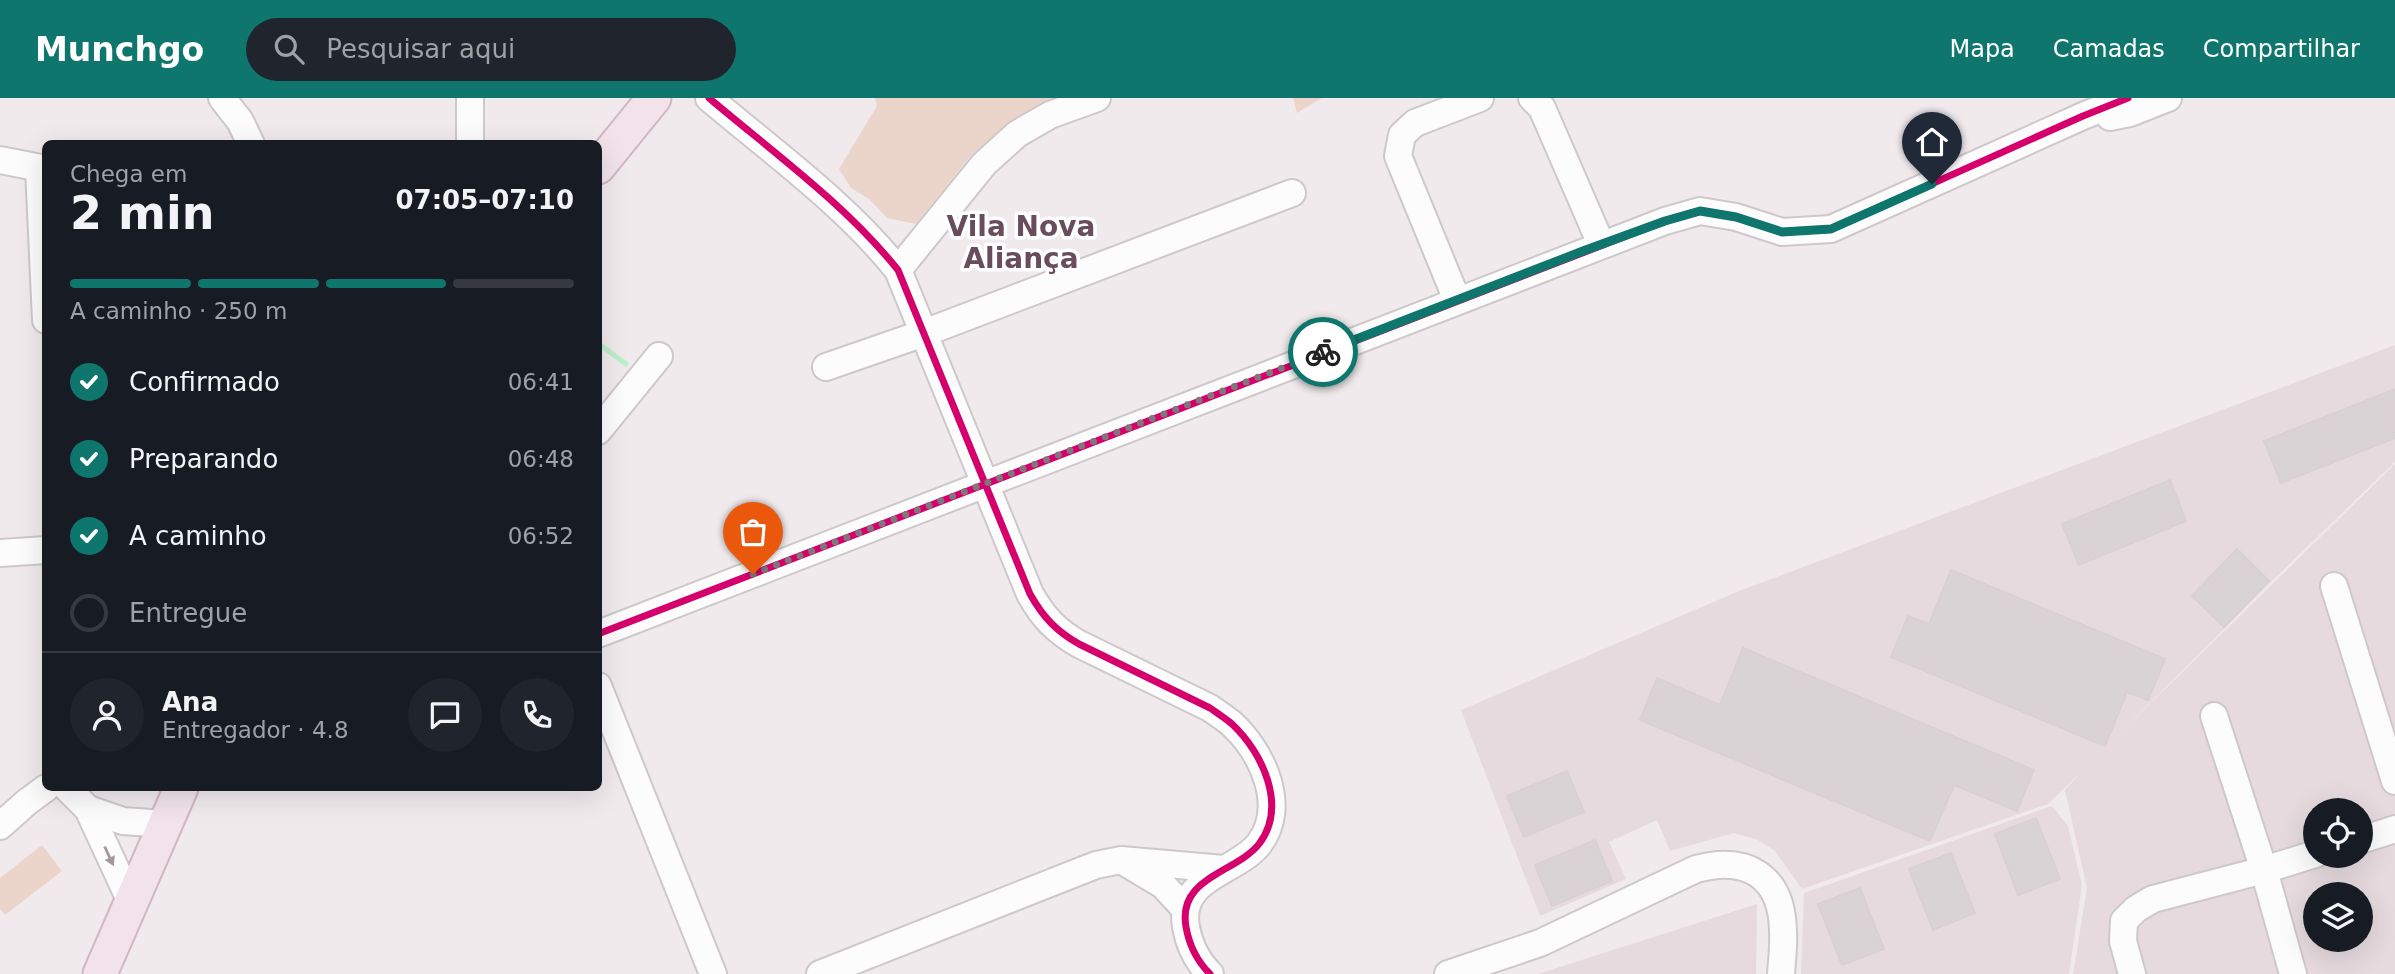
<!DOCTYPE html>
<html lang="pt">
<head>
<meta charset="utf-8">
<style>
	:root { --surface:#171b24; --page:#20242c; --text:#f1f3f6; --muted:#9ea1a6; --line:#363941; --accent:#0f766e }
	body { margin:0; font-family:"DejaVu Sans",sans-serif; background:var(--page); color:var(--text); height:100vh; display:flex; flex-direction:column; font-size:26px; white-space:nowrap }
	* { box-sizing:border-box; margin:0 }
	p { font-size:23px; color:var(--muted) }
	.icon { flex:none; width:38px; height:38px; fill:none; stroke:currentColor; stroke-width:2; stroke-linecap:round; stroke-linejoin:round }
	.map { position:relative; flex:1; overflow:hidden }
	.sheet { position:absolute; left:42px; top:42px; width:560px; height:651px; display:flex; flex-direction:column; background:var(--surface); border-radius:10px; box-shadow:0 7px 28px #0002 }
	.sheet>* { flex:none }
	.buttons { position:absolute; left:2303px; top:700px; display:grid; gap:14px }
	.buttons a { display:grid; place-items:center; width:70px; height:70px; border-radius:50%; background:var(--surface); box-shadow:0 7px 28px #0002; font-size:35px }
	.pin { position:absolute; display:grid; place-items:center; width:60px; height:60px; color:#fff; margin:-72px -30px; border-radius:50% 50% 50% 0; rotate:-45deg; box-shadow:0 0 7px #0007 }
	.pin .icon { rotate:45deg }
	.courier { position:absolute; display:grid; place-items:center; width:70px; height:70px; margin:-35px; border:5px solid #0f766e; border-radius:50%; background:#fff; color:#222; box-shadow:0 2px 9px #0007 }
	.summary em { font-style:normal; font-weight:700 }
	.summary div { display:flex; flex-direction:column-reverse }
	.summary { display:flex; align-items:center; justify-content:space-between; height:119px; padding:0 28px }
	h1 { font-size:46px; font-weight:700; line-height:52px }
	.bar { display:grid; grid-template-columns:repeat(4,1fr); gap:10px 7px; align-content:center; height:84px; padding:0 28px }
	.bar i { height:9px; border-radius:5px; background:var(--line) }
	.bar .active { background:var(--accent) }
	.bar p { grid-column:span 4 }
	.line { display:flex; align-items:center; gap:18px; padding:0 28px; border-top:2px solid var(--line) }
	.line div { flex:1 }
	.round { display:grid; place-items:center; flex:none; width:74px; height:74px; border-radius:37px; background:var(--page) }
	ol { padding:0 28px; list-style:none }
	li { display:flex; align-items:center; gap:21px; height:77px }
	li p { margin-inline-start:auto }
	li .icon { padding:7px; border-radius:50%; background:var(--accent); color:#fff; stroke-width:4 }
	li:last-child { color:var(--muted) }
	li i { width:38px; height:38px; border:4px solid var(--line); border-radius:50% }
	header { display:flex; align-items:center; gap:42px; box-sizing:border-box; height:98px; padding:0 35px; background:var(--accent); color:#fff }
	header strong { font-size:33px }
	nav { display:flex; gap:38px; margin-inline-start:auto; font-size:24px }
	.search { width:490px; height:63px; background:var(--page); display:flex; align-items:center; gap:18px; box-sizing:border-box; padding:0 24px; border-radius:38px; color:var(--muted); font-size:26px }
	.map>svg:first-child { display:block }
	.residential { fill:#e6dadf; fill-rule:evenodd }
	.green { fill:#ebd5cb }
	.lines { fill:none; stroke-linecap:round; stroke-linejoin:round }
	.stream { stroke:#bbeeca; stroke-width:5 }
	.building { fill:#dad3d6; stroke:#d9d0d4; stroke-width:2 }
	.minor-casing { stroke:#cec8cb; stroke-width:30 }
	.major-casing { stroke:#d2b7c3; stroke-width:37 }
	.minor { stroke:#fdfcfc; stroke-width:26 }
	.major { stroke:#f1e3e9; stroke-width:33 }
	.cycleway-casing { stroke:#fff; stroke-width:11 }
	.cycleway { stroke:#d6006c; stroke-width:7 }
	.oneway { fill:#a2999d }
	.done { stroke:#82757b; stroke-width:7; stroke-dasharray:0 12.6 }
	.route { stroke:#0f766e; stroke-width:9 }
	.labels { text-anchor:middle; dominant-baseline:central; stroke-width:7; stroke-linejoin:round; paint-order:stroke }
	.district-label { font-size:28px; font-weight:bold; fill:#694d5c; stroke:#fff }
</style>
</head>
<body>
<header>
<strong>Munchgo</strong>
<div class="search"><svg class="icon" aria-label="search" viewBox="0 0 24 24"><circle cx="10" cy="10" r="6"/><path d="M15 15l6 6"/></svg>Pesquisar aqui</div>
<nav><a>Mapa</a><a>Camadas</a><a>Compartilhar</a></nav>
</header>
<div class="map">
<svg width="2395" height="876" viewBox="0 0 2395 876">
	<rect width="100%" height="100%" fill="#f0eaed"/>
	<g class="residential">
		<path d="M 2395,247 L 2395,364 L 2272,483 L 2121,634 L 2395,366 L 2395,876 L 2073,876 L 2087,790 L 2065,692 L 2079,676 L 2048,706 L 1802,791 L 1775,753 L 1758,742 L 1734,735 L 1670,753 L 1657,722 L 1609,744 L 1626,781 L 1540,818 L 1461,612 L 1739,493 ZM 2315,712 L 2361,712 L 2361,758 L 2315,758 ZM 2315,796 L 2361,796 L 2361,842 L 2315,842 Z"/>
		<path d="M 2052,708 L 2068,728 L 2082,787 L 2069,876 L 1801,876 L 1804,795 Z"/>
		<path d="M 1757,806 L 1756,876 L 1538,876 Z"/>
	</g>
	<g class="green">
		<path d="M 875,0 L 1060,0 L 1028,13 L 972,56 L 916,126 L 887,120 L 869,101 L 851,90 L 839,71 L 877,8 Z"/>
		<path d="M 1293,0 L 1322,0 L 1297,15 Z"/>
		<path d="M 42,747 L 62,773 L 5,817 L 0,811 L 0,780 Z"/>
	</g>
	<g class="lines">
		<path class="stream" d="M 598,245 L 626,266"/>
	</g>
	<g class="building">
		<path d="M 2395,291 L 2395,340 L 2281,385 L 2264,343 Z"/>
		<path d="M 2170,382 L 2186,423 L 2079,467 L 2062,426 Z"/>
		<path d="M 2237,451 L 2269,483 L 2224,529 L 2192,498 Z"/>
		<path d="M 1951,472 L 2165,561 L 2148,602 L 2127,594 L 2105,648 L 1891,559 L 1908,518 L 1929,526 Z"/>
		<path d="M 1743,550 L 2034,672 L 2017,713 L 1954,687 L 1930,743 L 1640,622 L 1657,580 L 1720,607 Z"/>
		<path d="M 1567,673 L 1584,714 L 1524,739 L 1507,698 Z"/>
		<path d="M 2036,720 L 2060,781 L 2018,797 L 1995,736 Z"/>
		<path d="M 1595,742 L 1612,783 L 1552,808 L 1535,767 Z"/>
		<path d="M 1951,755 L 1975,815 L 1933,832 L 1909,771 Z"/>
		<path d="M 1860,790 L 1884,851 L 1842,867 L 1818,806 Z"/>
	</g>
	<g class="lines">
		<defs>
			<g id="minor">
				<path d="M 222,0 L 240,23 L 251,46"/>
				<path d="M 709,0 C 774,55 845,106 898,172 L 1030,496 C 1043,519 1056,533 1079,546 L 1210,610 C 1217,615 1225,620 1232,626 C 1262,654 1288,708 1259,746 C 1236,775 1177,779 1186,829 C 1189,846 1197,863 1210,876"/>
				<path d="M 1532,0 L 1542,10 L 1601,146"/>
				<path d="M 2110,19 L 2130,15 L 2168,0"/>
				<path d="M 470,46 L 470,0"/>
				<path d="M 0,62 L 46,71"/>
				<path d="M 39,70 L 46,222"/>
				<path d="M 898,172 L 984,66 L 1017,36 L 1050,17 L 1097,0"/>
				<path d="M 1457,202 L 1398,58 L 1402,37 L 1415,25 L 1480,0"/>
				<path d="M 826,269 L 924,235 L 1292,95"/>
				<path d="M 598,333 L 659,258"/>
				<path d="M 0,455 L 46,452"/>
				<path d="M 2334,488 L 2395,683"/>
				<path d="M 598,536 L 1665,123 L 1700,113 L 1736,119 L 1782,134 L 1831,131 L 2083,18 L 2128,0"/>
				<path d="M 598,588 L 713,876"/>
				<path d="M 2214,618 L 2264,772 L 2293,876"/>
				<path d="M 67,690 L 88,711 L 131,804"/>
				<path d="M 88,711 L 123,723 L 166,726"/>
				<path d="M 0,728 L 27,704 L 46,690"/>
				<path d="M 2361,742 L 2395,731"/>
				<path d="M 1126,765 L 1163,787 L 1185,811"/>
				<path d="M 820,876 L 1096,767 L 1121,762 L 1224,771"/>
				<path d="M 1448,876 L 1540,845 L 1696,771 C 1747,757 1782,778 1783,833 C 1784,847 1782,862 1781,876"/>
				<path d="M 2132,876 L 2123,843 L 2124,823 L 2136,811 L 2153,801 L 2264,772 L 2315,756"/>
			</g>
			<g id="major">
				<path d="M 598,69 L 654,0"/>
				<path d="M 100,876 L 181,690"/>
			</g>
		</defs>
		<use href="#minor" class="minor-casing"/>
		<use href="#major" class="major-casing"/>
		<use href="#minor" class="minor"/>
		<use href="#major" class="major"/>
		<defs>
			<g id="cycleway">
				<path d="M 709,0 C 774,55 845,106 898,172 L 1030,496 C 1043,519 1056,533 1079,546 L 1210,610 C 1217,615 1225,620 1232,626 C 1262,654 1288,708 1259,746 C 1236,775 1177,779 1186,829 C 1189,846 1197,863 1210,876"/>
				<path d="M 598,536 L 1665,123 L 1700,113 L 1736,119 L 1782,134 L 1831,131 L 2083,18 L 2128,0"/>
			</g>
		</defs>
		<use href="#cycleway" class="cycleway-casing"/>
		<use href="#cycleway" class="cycleway"/>
	</g>
	<defs><path id="oneway-solid" d="M-6-.8H1V-3.2L6.5 0L1 3.2V.8H-6Z" transform="scale(1.75)"/></defs>
	<use class="oneway" href="#oneway-solid" transform="translate(109 758) rotate(65)"/>
	<g class="lines">
		<path class="done" d="M 753,476 L 1323,254"/>
		<path class="route" d="M 1323,254 L 1583,153 L 1665,123 L 1700,113 L 1736,119 L 1782,134 L 1831,131 L 1932,86"/>
	</g>
	<g class="labels">
		<g class="district-label">
			<text x="1021" y="128">Vila Nova<tspan x="1021" dy="32">Aliança</tspan></text>
		</g>
	</g>
</svg>
<div class="buttons">
<a><svg class="icon" aria-label="locate" viewBox="0 0 24 24"><circle cx="12" cy="12" r="6"/><path d="M12 2v4M12 18v4M2 12h4M18 12h4"/></svg></a>
<a><svg class="icon" aria-label="layers" viewBox="0 0 24 24"><path d="M12 4l9 5-9 5-9-5zM3 14l9 5 9-5"/></svg></a>
</div>
<div class="pin" style="left:753px;top:476px;background:#ea580c"><svg class="icon" aria-label="bag" viewBox="0 0 24 24"><path d="M5 8h14l-1 12H6zM9 8a3 3 0 0 1 6 0"/></svg></div>
<div class="pin" style="left:1932px;top:86px;background:#1f2937"><svg class="icon" aria-label="home" viewBox="0 0 24 24"><path d="M3 11l9-7 9 7M6 9v11h12V9"/></svg></div>
<div class="courier" style="left:1323px;top:254px"><svg class="icon" aria-label="bike" viewBox="0 0 24 24"><circle cx="6" cy="16" r="4"/><circle cx="18" cy="16" r="4"/><path d="M6 16l4-8h5l3 8M10 8l3 8H6M13 5h3"/></svg></div>
<section class="sheet">
<div class="summary"><div><h1>2 min</h1><p>Chega em</p></div><em>07:05–07:10</em></div>
<div class="bar"><i class="active"></i><i class="active"></i><i class="active"></i><i></i><p>A caminho · 250 m</p></div>
<ol>
<li><svg class="icon" aria-label="check" viewBox="0 0 24 24"><path d="M5 12l5 5 9-10"/></svg>Confirmado<p>06:41</p></li>
<li><svg class="icon" aria-label="check" viewBox="0 0 24 24"><path d="M5 12l5 5 9-10"/></svg>Preparando<p>06:48</p></li>
<li><svg class="icon" aria-label="check" viewBox="0 0 24 24"><path d="M5 12l5 5 9-10"/></svg>A caminho<p>06:52</p></li>
<li><i></i>Entregue</li>
</ol>
<div class="line" style="height:126px"><a class="round"><svg class="icon" aria-label="person" viewBox="0 0 24 24"><circle cx="12" cy="8" r="4"/><path d="M4 21q1-7 8-7t8 7"/></svg></a><div><b>Ana</b><p>Entregador · 4.8</p></div><a class="round"><svg class="icon" aria-label="chat" viewBox="0 0 24 24"><path d="M4 5h16v11H9l-5 4z"/></svg></a><a class="round"><svg class="icon" aria-label="phone" viewBox="0 0 24 24"><path d="M5 4h4l2 5-3 2q2 4 5 5l2-3 5 2v4C11 20 4 13 5 4z"/></svg></a></div>
</section>
</div>
</body>
</html>
